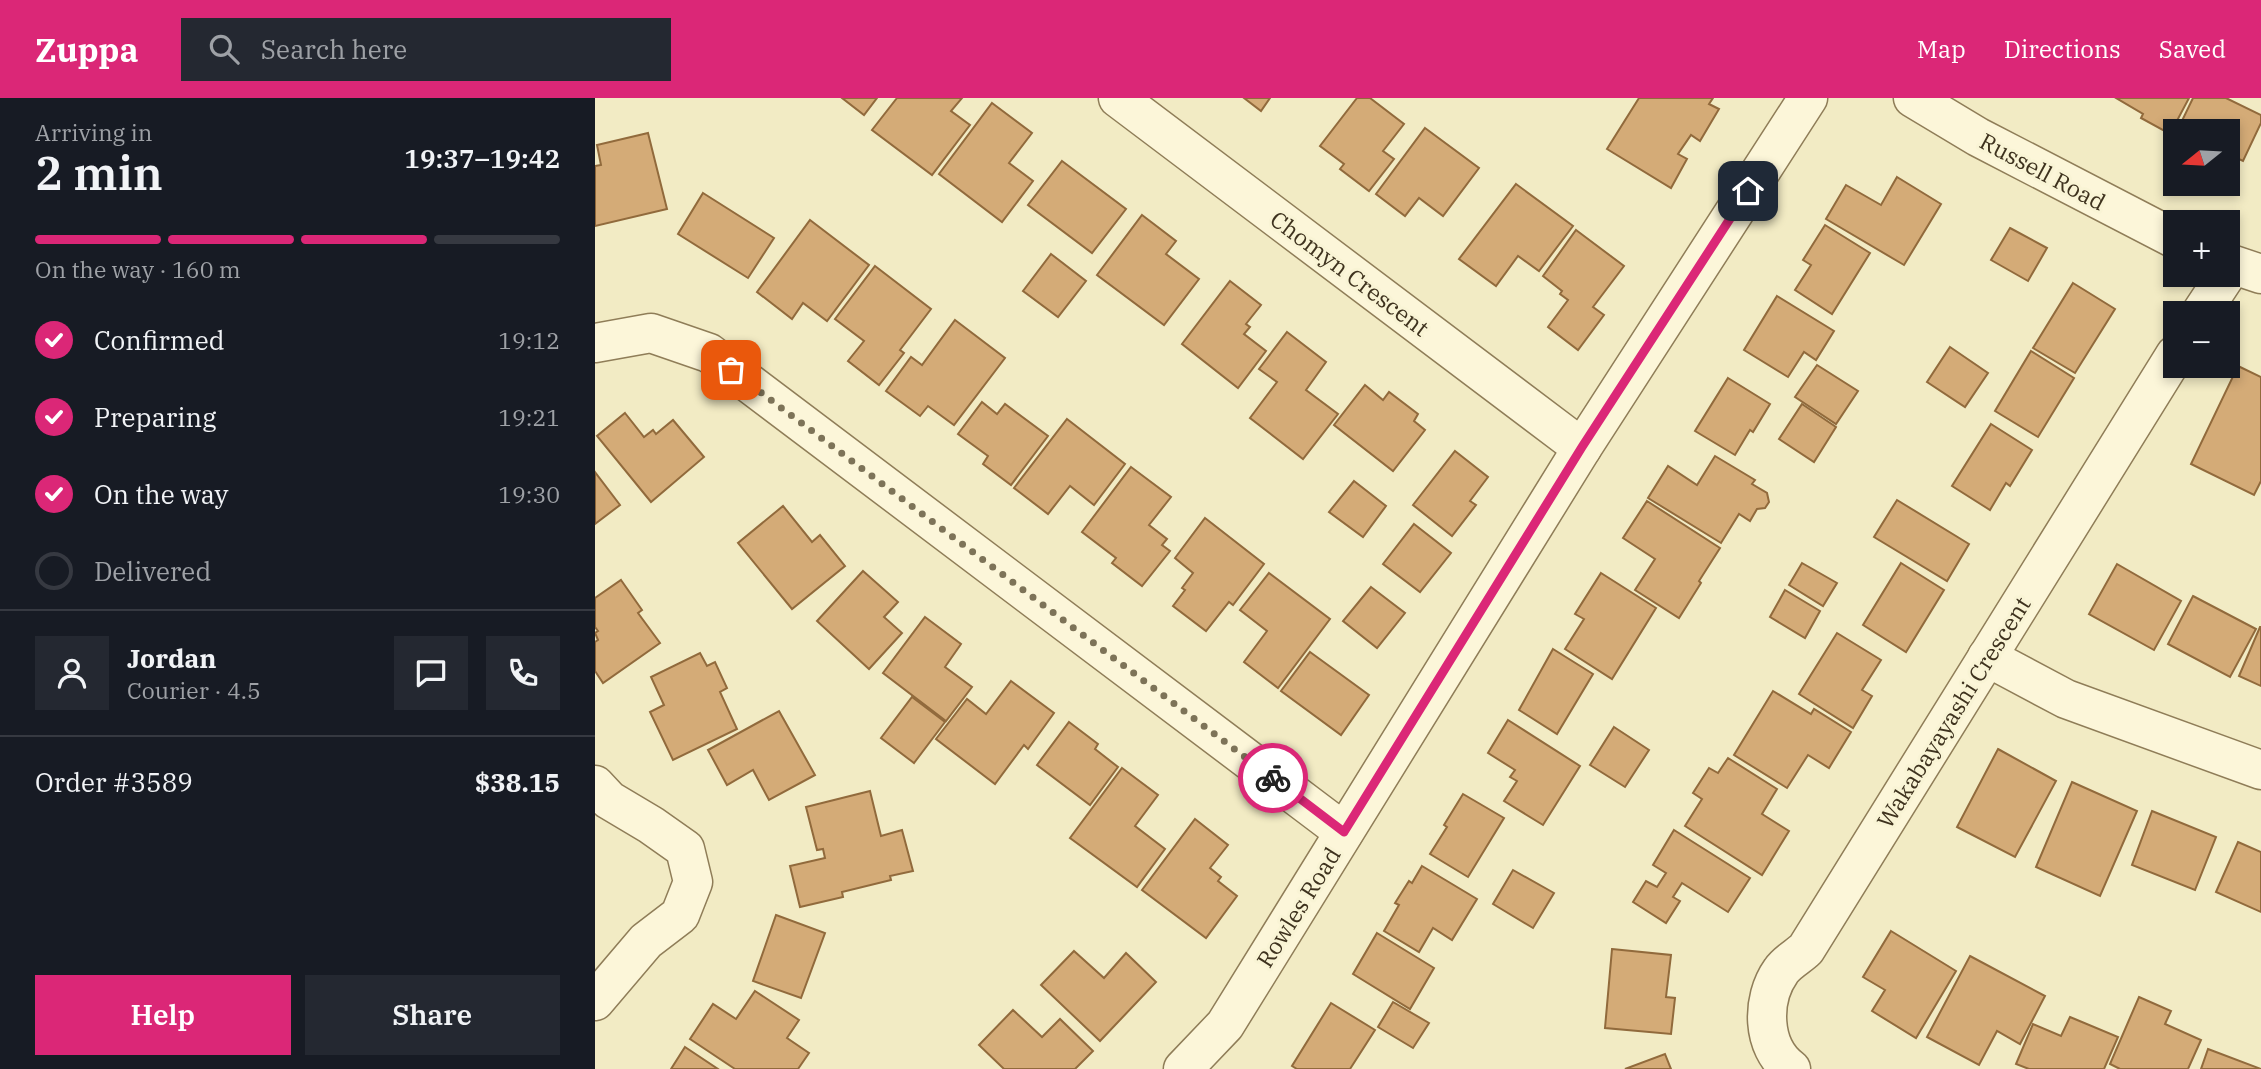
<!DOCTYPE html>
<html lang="en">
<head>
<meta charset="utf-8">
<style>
	:root { --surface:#171b24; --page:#242831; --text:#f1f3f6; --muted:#9ea1a6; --line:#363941; --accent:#db2777 }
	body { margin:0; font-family:"IBM Plex Serif",serif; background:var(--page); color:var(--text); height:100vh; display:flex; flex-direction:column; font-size:26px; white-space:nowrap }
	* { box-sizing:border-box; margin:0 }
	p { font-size:23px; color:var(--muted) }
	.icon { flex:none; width:38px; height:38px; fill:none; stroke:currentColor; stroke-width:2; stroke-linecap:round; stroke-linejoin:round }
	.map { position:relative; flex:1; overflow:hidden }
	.side { display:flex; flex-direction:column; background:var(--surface); width:595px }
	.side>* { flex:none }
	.needle { width:46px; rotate:252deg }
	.controls { position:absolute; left:1568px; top:21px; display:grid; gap:14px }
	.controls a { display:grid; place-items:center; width:77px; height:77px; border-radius:0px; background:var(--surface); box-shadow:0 4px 10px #0003; font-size:35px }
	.pin { position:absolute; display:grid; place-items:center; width:60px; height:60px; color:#fff; margin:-30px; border-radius:14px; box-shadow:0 4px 10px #0006 }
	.courier { position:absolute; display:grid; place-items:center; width:70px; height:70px; margin:-35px; border:5px solid #db2777; border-radius:50%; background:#fff; color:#222; box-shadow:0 2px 9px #0007 }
	.headline em { font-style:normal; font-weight:600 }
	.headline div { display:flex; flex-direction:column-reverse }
	.headline { display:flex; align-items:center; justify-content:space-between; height:119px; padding:0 35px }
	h1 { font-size:46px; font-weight:600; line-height:52px }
	.bar { display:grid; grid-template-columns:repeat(4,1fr); gap:10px 7px; align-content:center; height:84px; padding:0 35px }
	.bar i { height:9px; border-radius:5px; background:var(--line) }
	.bar .active { background:var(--accent) }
	.bar p { grid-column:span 4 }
	.line { display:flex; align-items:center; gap:18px; padding:0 35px; border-top:2px solid var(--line) }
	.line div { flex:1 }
	.round { display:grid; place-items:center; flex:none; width:74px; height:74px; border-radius:0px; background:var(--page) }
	ol { padding:0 35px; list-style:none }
	li { display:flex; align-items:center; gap:21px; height:77px }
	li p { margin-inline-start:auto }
	li .icon { padding:7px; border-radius:50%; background:var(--accent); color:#fff; stroke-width:4 }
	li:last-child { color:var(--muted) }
	li i { width:38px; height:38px; border:4px solid var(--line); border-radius:50% }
	.button { display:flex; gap:14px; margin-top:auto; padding:14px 35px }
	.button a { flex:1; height:80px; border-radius:0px; background:var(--accent); color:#fff; font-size:28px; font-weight:600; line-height:80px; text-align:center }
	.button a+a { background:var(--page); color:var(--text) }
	header { display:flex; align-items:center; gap:42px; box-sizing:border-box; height:98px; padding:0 35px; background:var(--accent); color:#fff }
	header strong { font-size:33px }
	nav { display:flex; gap:38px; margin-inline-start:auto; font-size:24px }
	.search { width:490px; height:63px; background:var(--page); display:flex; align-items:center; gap:18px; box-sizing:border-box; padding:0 24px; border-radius:0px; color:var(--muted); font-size:26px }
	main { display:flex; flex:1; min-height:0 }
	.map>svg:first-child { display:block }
	.building { fill:#d4ab77; stroke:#916a3c; stroke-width:2 }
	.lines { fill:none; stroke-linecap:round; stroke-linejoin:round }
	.minor-casing { stroke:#8f7d58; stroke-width:41 }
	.minor { stroke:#fcf6d9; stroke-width:38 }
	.done { stroke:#7d7358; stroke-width:7; stroke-dasharray:0 12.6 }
	.route { stroke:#db2777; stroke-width:9 }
	.labels { text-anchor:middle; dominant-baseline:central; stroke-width:6; stroke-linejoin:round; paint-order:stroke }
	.street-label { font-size:23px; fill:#3e321e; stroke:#f9f4d5 }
</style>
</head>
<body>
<header>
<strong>Zuppa</strong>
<div class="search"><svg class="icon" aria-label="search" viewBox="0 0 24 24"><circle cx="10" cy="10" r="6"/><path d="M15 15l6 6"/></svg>Search here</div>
<nav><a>Map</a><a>Directions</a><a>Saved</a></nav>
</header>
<main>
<section class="side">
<div class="headline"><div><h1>2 min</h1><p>Arriving in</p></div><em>19:37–19:42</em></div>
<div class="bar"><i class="active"></i><i class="active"></i><i class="active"></i><i></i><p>On the way · 160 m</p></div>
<ol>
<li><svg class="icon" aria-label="check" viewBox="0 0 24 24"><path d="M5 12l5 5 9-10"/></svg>Confirmed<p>19:12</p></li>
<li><svg class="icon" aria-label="check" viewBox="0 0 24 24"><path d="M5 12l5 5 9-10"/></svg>Preparing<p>19:21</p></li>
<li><svg class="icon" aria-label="check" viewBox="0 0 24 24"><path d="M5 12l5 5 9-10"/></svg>On the way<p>19:30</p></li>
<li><i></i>Delivered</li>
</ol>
<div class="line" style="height:126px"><a class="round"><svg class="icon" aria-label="person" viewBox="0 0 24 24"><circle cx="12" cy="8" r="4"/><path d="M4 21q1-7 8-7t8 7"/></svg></a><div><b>Jordan</b><p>Courier · 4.5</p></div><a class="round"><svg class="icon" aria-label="chat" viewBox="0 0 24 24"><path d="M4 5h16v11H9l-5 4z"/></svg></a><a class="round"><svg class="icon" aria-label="phone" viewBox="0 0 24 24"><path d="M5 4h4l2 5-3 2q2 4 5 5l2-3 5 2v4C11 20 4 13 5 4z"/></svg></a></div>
<div class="line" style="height:91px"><div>Order #3589</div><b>$38.15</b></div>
<div class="button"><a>Help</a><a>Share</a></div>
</section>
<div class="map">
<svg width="1666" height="971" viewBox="0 0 1666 971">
	<rect width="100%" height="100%" fill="#f2ebc4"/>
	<g class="building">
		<path d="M 247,0 L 282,0 L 269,17 Z"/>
		<path d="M 302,0 L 367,0 L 356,13 L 375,27 L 337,77 L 277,32 Z"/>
		<path d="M 649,0 L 675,0 L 666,13 Z"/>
		<path d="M 762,0 L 775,0 L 809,26 L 788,53 L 799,61 L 774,93 L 745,71 L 749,66 L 725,48 Z"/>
		<path d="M 1044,0 L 1118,0 L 1114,6 L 1124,11 L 1105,43 L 1096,37 L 1083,56 L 1092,61 L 1076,90 L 1012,51 Z"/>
		<path d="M 1521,0 L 1594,0 L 1575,36 L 1546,20 L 1548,16 Z"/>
		<path d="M 1598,0 L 1631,0 L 1666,17 L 1666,25 L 1648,63 L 1633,56 L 1633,33 L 1587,33 L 1583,31 Z"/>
		<path d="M 397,5 L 437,35 L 414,65 L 438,83 L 407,124 L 344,76 Z"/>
		<path d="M 830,30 L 884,70 L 848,118 L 824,100 L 810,118 L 781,96 Z"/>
		<path d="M 53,35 L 72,111 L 0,128 L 0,68 L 6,67 L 2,47 Z"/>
		<path d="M 467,63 L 531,111 L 497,155 L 433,107 Z"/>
		<path d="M 1302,79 L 1346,106 L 1309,167 L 1231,121 L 1251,87 L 1286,107 Z"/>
		<path d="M 921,86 L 978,128 L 944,173 L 923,158 L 901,188 L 864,161 Z"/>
		<path d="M 108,95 L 179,140 L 153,180 L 83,136 Z"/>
		<path d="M 547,117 L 581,143 L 571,156 L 604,181 L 569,227 L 502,177 Z"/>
		<path d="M 215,122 L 274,167 L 232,223 L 208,205 L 197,221 L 162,194 Z"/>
		<path d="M 1230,127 L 1275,155 L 1237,216 L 1200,192 L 1216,167 L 1208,162 Z"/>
		<path d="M 1415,130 L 1452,150 L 1433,183 L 1396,162 Z"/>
		<path d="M 981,132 L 1029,168 L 998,209 L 1009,217 L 983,252 L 953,229 L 973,202 L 965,196 L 967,193 L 948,178 Z"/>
		<path d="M 456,156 L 491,183 L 463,219 L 428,193 Z"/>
		<path d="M 280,168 L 336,211 L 305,252 L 309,255 L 284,287 L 253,263 L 269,243 L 240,221 Z"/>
		<path d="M 635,183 L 666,207 L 651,226 L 655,229 L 649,236 L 671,253 L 643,290 L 587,246 Z"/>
		<path d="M 1478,185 L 1520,211 L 1480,275 L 1438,250 Z"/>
		<path d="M 1182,198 L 1239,233 L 1221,262 L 1209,254 L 1193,279 L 1149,252 Z"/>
		<path d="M 360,222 L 410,260 L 359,327 L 333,308 L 325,318 L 291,293 L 316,259 L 327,267 Z"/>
		<path d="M 692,234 L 731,264 L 711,292 L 743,316 L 708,361 L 655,320 L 682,284 L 664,271 Z"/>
		<path d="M 1355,249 L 1393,275 L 1370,309 L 1332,284 Z"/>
		<path d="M 1436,253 L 1479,280 L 1443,339 L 1400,313 Z"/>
		<path d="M 1222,267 L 1263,293 L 1241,326 L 1200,299 Z"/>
		<path d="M 1643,268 L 1666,279 L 1666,383 L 1659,397 L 1596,366 Z"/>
		<path d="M 1133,280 L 1175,306 L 1158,334 L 1155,332 L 1140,357 L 1100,333 Z"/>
		<path d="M 770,287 L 788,302 L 794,294 L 823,316 L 819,323 L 830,332 L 798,373 L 739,327 Z"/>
		<path d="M 387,304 L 402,316 L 410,306 L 453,338 L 416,387 L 388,366 L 393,358 L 363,336 Z"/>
		<path d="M 1207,306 L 1241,329 L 1219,364 L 1184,341 Z"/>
		<path d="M 30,315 L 49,339 L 58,332 L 61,336 L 78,322 L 109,359 L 56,404 L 2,338 Z"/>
		<path d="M 472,321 L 530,366 L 499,407 L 475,388 L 453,416 L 419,390 Z"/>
		<path d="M 1396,326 L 1437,352 L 1415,388 L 1411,385 L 1395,412 L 1357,388 Z"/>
		<path d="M 860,353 L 893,379 L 875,403 L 881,407 L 857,438 L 818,407 Z"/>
		<path d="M 1120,358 L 1160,382 L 1157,386 L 1172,395 L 1174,404 L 1170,410 L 1162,411 L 1155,423 L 1144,416 L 1126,445 L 1053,400 L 1073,368 L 1102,387 Z"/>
		<path d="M 536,369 L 576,399 L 554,427 L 572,441 L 567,447 L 575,453 L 547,488 L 517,465 L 521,460 L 487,434 Z"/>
		<path d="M 0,374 L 25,407 L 0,426 Z"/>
		<path d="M 759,383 L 791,408 L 768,439 L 734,414 Z"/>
		<path d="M 1302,402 L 1374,446 L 1352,483 L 1279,439 Z"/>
		<path d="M 1052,403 L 1125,450 L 1104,483 L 1106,485 L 1084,520 L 1040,492 L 1060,461 L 1028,440 Z"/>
		<path d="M 188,408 L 217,444 L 225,437 L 250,468 L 197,511 L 143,445 Z"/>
		<path d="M 610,420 L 669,466 L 638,507 L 634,504 L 611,533 L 578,508 L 590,492 L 587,490 L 598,475 L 580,460 Z"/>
		<path d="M 819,426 L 856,455 L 825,494 L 788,466 Z"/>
		<path d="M 1207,465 L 1242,485 L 1228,508 L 1194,487 Z"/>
		<path d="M 1306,465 L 1349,492 L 1311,554 L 1268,527 Z"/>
		<path d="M 1522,466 L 1586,503 L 1559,552 L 1494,516 Z"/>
		<path d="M 268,473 L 303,504 L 289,519 L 307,535 L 274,571 L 222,523 Z"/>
		<path d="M 674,475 L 735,521 L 683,590 L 649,564 L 672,533 L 645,512 Z"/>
		<path d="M 1006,475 L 1061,510 L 1017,581 L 970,551 L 989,521 L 980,516 Z"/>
		<path d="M 26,482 L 47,512 L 43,515 L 65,545 L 8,585 L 0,573 L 0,544 L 3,542 L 0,535 L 3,533 L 0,529 L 0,500 Z"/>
		<path d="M 776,489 L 810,515 L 782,550 L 748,523 Z"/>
		<path d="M 1190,492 L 1225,513 L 1210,540 L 1175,519 Z"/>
		<path d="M 1598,498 L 1661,531 L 1635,579 L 1573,546 Z"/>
		<path d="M 330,519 L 366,546 L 350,569 L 377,589 L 351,623 L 288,575 Z"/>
		<path d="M 1665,529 L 1666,529 L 1666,588 L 1644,578 Z"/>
		<path d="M 1242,535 L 1286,562 L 1267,592 L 1277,598 L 1258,630 L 1204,596 Z"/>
		<path d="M 958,551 L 998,576 L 962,636 L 924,612 Z"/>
		<path d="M 715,554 L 774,597 L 746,637 L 686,593 Z"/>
		<path d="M 105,555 L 112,568 L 120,564 L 132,590 L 125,594 L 142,631 L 78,662 L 55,614 L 69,607 L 56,579 Z"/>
		<path d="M 416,583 L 459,615 L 433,651 L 429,647 L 400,686 L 341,641 L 372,601 L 391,616 Z"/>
		<path d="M 1178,593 L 1216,616 L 1219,611 L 1256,634 L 1234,670 L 1213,657 L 1192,690 L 1139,657 Z"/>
		<path d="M 317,599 L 350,624 L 319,665 L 286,640 Z"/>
		<path d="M 184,613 L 220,677 L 174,702 L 158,672 L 132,687 L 113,652 Z"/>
		<path d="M 913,622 L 985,668 L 948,727 L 909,703 L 922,683 L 915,679 L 920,672 L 893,655 Z"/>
		<path d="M 474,624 L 503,646 L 500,651 L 523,669 L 495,707 L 442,667 Z"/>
		<path d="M 1019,629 L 1054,652 L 1030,689 L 995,667 Z"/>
		<path d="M 1403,651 L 1461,683 L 1420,759 L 1362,729 Z"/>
		<path d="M 1133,660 L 1182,691 L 1167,716 L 1194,733 L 1167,777 L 1090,728 L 1107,701 L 1098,695 L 1114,670 L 1123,675 Z"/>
		<path d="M 527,670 L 563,697 L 540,728 L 570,751 L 542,789 L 475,740 Z"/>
		<path d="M 1477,684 L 1542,713 L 1505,798 L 1441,769 Z"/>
		<path d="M 275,693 L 286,738 L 307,732 L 318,773 L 295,778 L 296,782 L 247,794 L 248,799 L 205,809 L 195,768 L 230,760 L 228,751 L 222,752 L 211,709 Z"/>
		<path d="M 868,696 L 909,720 L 873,779 L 835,756 L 852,729 L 849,727 Z"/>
		<path d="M 1557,713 L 1621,739 L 1600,792 L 1537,767 Z"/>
		<path d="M 600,721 L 633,747 L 615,770 L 626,779 L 623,783 L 642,798 L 611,840 L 547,792 Z"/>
		<path d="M 1079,732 L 1155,780 L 1133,814 L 1087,785 L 1078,799 L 1085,803 L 1071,825 L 1038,804 L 1051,783 L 1062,789 L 1071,775 L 1058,767 Z"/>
		<path d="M 1643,744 L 1666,754 L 1666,814 L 1621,794 Z"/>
		<path d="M 827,768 L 882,801 L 857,842 L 838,830 L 824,854 L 789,833 L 804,807 L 800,805 L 814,783 L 817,785 Z"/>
		<path d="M 918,772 L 959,795 L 938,830 L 898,806 Z"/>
		<path d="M 181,817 L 230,835 L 206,900 L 158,883 Z"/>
		<path d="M 1296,833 L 1361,873 L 1321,940 L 1277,913 L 1290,892 L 1268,879 Z"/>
		<path d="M 782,835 L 839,870 L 815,911 L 758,876 Z"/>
		<path d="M 1017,851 L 1076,857 L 1071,899 L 1080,900 L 1076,936 L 1010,930 Z"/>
		<path d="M 479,853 L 509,880 L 531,855 L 561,884 L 505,943 L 446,887 Z"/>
		<path d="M 1375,858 L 1450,898 L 1425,946 L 1402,933 L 1384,967 L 1332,939 Z"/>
		<path d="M 160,893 L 204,922 L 192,940 L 214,955 L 203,971 L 140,971 L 95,941 L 118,906 L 141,921 Z"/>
		<path d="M 1544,899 L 1576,913 L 1570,926 L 1606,942 L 1593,971 L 1525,971 L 1515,966 Z"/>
		<path d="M 798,904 L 834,925 L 818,950 L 783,929 Z"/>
		<path d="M 736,905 L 780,932 L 755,971 L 702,971 L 697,968 Z"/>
		<path d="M 418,912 L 447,939 L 465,921 L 498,953 L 480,971 L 409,971 L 384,947 Z"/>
		<path d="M 1475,919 L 1523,939 L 1509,971 L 1434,971 L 1421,966 L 1438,926 L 1466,938 Z"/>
		<path d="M 90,949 L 123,971 L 76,971 Z"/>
		<path d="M 1613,951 L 1666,971 L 1606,971 Z"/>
		<path d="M 1070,956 L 1076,971 L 1030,971 Z"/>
	</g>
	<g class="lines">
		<defs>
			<g id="minor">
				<path d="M 523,0 L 987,350"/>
				<path d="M 1318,0 L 1383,39 L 1580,141"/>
				<path d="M 1633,165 L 1666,176"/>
				<path d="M 1606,215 L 1631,177"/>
				<path d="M 0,245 L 56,235 L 114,255 L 749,734"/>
				<path d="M 1392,559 L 1471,601 L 1666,672"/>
				<path d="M 0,687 L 14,702 L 56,727 L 90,751 L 98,784 L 85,817 L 51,843 L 0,903"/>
				<path d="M 588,971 L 630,927 L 987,350 L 1213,0"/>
				<path d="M 1196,971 C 1166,949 1166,901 1186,873 C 1192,864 1204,858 1211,851 L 1580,257"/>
			</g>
		</defs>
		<use href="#minor" class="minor-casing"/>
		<use href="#minor" class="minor"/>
	</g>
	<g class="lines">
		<path class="done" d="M 136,272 L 678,680"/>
		<path class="route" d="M 678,680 L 749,734 L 987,349 L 1153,93"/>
	</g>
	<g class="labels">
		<g class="street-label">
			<text transform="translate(1448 73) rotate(28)">Russell Road</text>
			<text transform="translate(755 175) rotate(37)">Chomyn Crescent</text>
			<text transform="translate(1358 614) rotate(-58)">Wakabayayashi Crescent</text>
			<text transform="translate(703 809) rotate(-58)">Rowles Road</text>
		</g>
	</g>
</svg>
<div class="controls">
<a><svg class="needle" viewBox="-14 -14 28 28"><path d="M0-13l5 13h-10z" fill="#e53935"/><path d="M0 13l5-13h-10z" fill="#9ea1a6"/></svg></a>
<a>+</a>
<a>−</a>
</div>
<div class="pin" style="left:136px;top:272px;background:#ea580c"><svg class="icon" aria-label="bag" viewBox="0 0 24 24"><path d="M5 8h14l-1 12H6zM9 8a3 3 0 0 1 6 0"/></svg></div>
<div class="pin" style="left:1153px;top:93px;background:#1f2937"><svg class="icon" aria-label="home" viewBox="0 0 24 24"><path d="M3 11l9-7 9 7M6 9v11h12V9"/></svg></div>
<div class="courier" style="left:678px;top:680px"><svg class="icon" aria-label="bike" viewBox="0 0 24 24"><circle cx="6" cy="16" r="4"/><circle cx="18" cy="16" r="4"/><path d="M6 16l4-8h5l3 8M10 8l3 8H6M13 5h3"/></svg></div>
</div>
</main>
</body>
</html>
